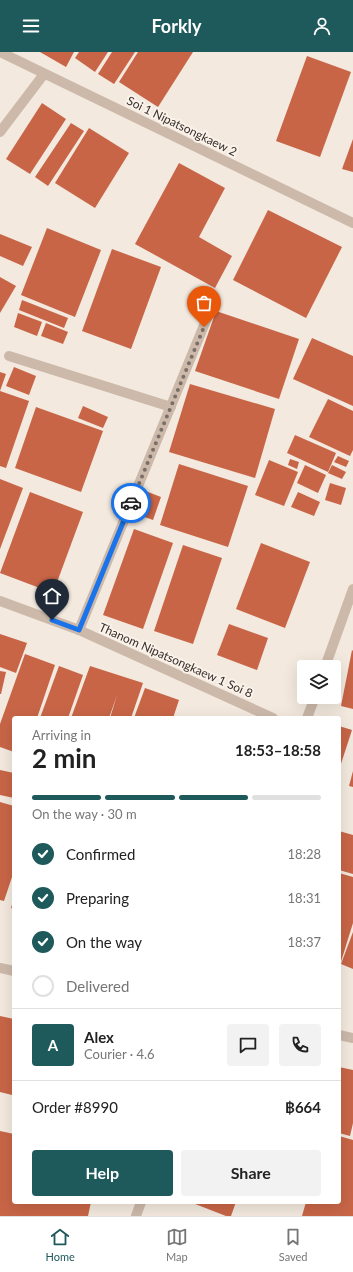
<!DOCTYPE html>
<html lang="en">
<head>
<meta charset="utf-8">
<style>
	:root { --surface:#fff; --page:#f2f2f2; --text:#222; --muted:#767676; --line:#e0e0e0; --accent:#1e595c }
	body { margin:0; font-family:Lato,sans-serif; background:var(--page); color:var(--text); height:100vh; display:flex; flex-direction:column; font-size:15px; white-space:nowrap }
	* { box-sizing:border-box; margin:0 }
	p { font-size:13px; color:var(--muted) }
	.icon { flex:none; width:22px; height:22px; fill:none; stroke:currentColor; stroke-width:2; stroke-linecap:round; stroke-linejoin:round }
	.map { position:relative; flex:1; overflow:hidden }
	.side { position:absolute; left:12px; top:664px; width:329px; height:488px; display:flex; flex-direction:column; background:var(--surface); border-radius:4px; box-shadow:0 4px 16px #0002 }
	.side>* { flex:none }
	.buttons { position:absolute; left:297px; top:608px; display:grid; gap:8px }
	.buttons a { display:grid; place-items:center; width:44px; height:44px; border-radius:4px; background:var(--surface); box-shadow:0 4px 16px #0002; font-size:20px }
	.pin { position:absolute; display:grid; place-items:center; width:34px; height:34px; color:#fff; margin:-41px -17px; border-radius:50% 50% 50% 0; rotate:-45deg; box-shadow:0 0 4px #0007 }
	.pin .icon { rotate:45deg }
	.courier { position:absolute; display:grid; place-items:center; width:40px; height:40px; margin:-20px; border:3px solid #1a73e8; border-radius:50%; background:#fff; color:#222; box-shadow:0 1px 5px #0007 }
	.head em { font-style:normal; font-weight:700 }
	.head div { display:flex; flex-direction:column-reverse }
	.head { display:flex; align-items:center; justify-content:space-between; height:68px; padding:0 20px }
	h1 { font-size:26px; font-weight:700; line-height:30px }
	.bar { display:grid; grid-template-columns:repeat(4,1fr); gap:6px 4px; align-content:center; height:48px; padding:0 20px }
	.bar i { height:5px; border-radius:3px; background:var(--line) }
	.bar .current { background:var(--accent) }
	.bar p { grid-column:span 4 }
	.line { display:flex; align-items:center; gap:10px; padding:0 20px; border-top:1px solid var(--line) }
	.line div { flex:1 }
	.round { display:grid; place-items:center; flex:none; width:42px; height:42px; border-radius:4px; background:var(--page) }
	ol { padding:0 20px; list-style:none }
	li { display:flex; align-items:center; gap:12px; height:44px }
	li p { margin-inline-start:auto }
	li .icon { padding:4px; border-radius:50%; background:var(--accent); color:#fff; stroke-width:4 }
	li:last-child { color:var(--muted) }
	li i { width:22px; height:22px; border:2px solid var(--line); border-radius:50% }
	.primary-button { display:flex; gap:8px; margin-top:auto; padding:8px 20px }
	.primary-button a { flex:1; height:46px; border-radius:4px; background:var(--accent); color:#fff; font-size:16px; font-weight:700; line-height:46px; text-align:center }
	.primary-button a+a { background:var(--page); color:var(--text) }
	header { display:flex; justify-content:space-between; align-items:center; height:52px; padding:0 20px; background:var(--accent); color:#fff; font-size:18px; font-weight:700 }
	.tab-bar { display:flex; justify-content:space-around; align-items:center; height:56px; border-top:1px solid var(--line); background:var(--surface); font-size:11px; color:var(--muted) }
	.tab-bar a { display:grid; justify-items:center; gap:2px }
	.tab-bar .current { color:var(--accent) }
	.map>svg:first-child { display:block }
	.building { fill:#c86547 }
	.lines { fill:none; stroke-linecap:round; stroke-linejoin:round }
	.minor { stroke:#ccb9aa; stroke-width:10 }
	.tertiary { stroke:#ccb9aa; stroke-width:10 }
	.done { stroke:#7a6f68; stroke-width:4; stroke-dasharray:0 7.2 }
	.route { stroke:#1a73e8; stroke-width:5 }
	.labels { text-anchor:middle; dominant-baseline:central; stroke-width:4; stroke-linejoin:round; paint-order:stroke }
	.street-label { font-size:12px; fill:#392e29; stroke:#faf3eb }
</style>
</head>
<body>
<header><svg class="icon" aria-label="menu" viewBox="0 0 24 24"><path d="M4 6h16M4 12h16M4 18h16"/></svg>Forkly<svg class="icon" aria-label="person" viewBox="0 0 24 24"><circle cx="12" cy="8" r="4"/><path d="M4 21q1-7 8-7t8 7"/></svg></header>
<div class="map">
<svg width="353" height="1164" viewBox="0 0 353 1164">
	<rect width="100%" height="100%" fill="#f3e9de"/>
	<g class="building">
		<path d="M 40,0 L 74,0 L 66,15 Z"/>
		<path d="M 79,0 L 108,0 L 95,20 L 75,6 Z"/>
		<path d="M 112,0 L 135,0 L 114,32 L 98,22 Z"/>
		<path d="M 138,0 L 193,0 L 158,55 L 119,30 Z"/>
		<path d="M 307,4 L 351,20 L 320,105 L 276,89 Z"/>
		<path d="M 42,51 L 66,67 L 30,122 L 6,107 Z"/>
		<path d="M 71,71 L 84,79 L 48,134 L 35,125 Z"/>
		<path d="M 89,76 L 129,101 L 95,156 L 55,131 Z"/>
		<path d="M 353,87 L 353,120 L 342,117 Z"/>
		<path d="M 179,111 L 225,136 L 199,185 L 232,204 L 215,236 L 135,192 Z"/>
		<path d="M 268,158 L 342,195 L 306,266 L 233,228 Z"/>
		<path d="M 47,176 L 101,198 L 75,265 L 21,243 Z"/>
		<path d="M 0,182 L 32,195 L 23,214 L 0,204 Z"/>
		<path d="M 112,197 L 161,215 L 131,297 L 82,279 Z"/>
		<path d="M 0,225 L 16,234 L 0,261 Z"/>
		<path d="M 22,248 L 68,266 L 64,276 L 19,258 Z"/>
		<path d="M 216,259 L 299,287 L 279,347 L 195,319 Z"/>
		<path d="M 18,261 L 42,270 L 37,284 L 14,275 Z"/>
		<path d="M 46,271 L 68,280 L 63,292 L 41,284 Z"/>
		<path d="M 312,286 L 353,304 L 353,354 L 293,327 Z"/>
		<path d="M 14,315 L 36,324 L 29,343 L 6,334 Z"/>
		<path d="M 0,320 L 6,322 L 0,339 Z"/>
		<path d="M 190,332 L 275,357 L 255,426 L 169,400 Z"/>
		<path d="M 0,339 L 29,349 L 6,416 L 0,414 Z"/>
		<path d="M 328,347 L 353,359 L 353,398 L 350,404 L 309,385 Z"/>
		<path d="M 83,354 L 108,365 L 103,376 L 78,366 Z"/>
		<path d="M 36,355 L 103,379 L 81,440 L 15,416 Z"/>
		<path d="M 295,383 L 336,401 L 328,420 L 287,401 Z"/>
		<path d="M 338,404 L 349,409 L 346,415 L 334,410 Z"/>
		<path d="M 290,407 L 299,410 L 297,417 L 288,413 Z"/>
		<path d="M 269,408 L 298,420 L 284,454 L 255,443 Z"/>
		<path d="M 179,412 L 248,434 L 228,495 L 160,473 Z"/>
		<path d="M 305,413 L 326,423 L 318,441 L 297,431 Z"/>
		<path d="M 332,413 L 346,420 L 342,427 L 328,421 Z"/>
		<path d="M 0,427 L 23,436 L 0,497 Z"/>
		<path d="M 330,431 L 346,436 L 341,453 L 325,448 Z"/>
		<path d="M 30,440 L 83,460 L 53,541 L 0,521 Z"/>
		<path d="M 148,440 L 161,445 L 153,468 L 139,463 Z"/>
		<path d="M 298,440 L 320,450 L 314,464 L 291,455 Z"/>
		<path d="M 134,477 L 173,491 L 143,577 L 103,563 Z"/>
		<path d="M 261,491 L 310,510 L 285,576 L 236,557 Z"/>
		<path d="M 183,493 L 222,506 L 193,592 L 154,579 Z"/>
		<path d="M 229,572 L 268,586 L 257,618 L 217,603 Z"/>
		<path d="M 0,582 L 27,591 L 16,621 L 0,615 Z"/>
		<path d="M 352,598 L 353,599 L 353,657 L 341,654 Z"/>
		<path d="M 25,602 L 55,613 L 37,666 L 14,666 L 14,700 L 0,695 L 0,672 Z"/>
		<path d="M 59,614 L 83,623 L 68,666 L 40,666 Z"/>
		<path d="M 90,614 L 143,631 L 131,666 L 110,666 L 117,643 L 109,666 L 71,666 Z"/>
		<path d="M 0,619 L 6,620 L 1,642 L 0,642 Z"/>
		<path d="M 145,636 L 179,648 L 173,666 L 134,666 Z"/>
		<path d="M 339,674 L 352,678 L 339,718 Z"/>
		<path d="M 0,718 L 14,721 L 14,746 L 0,743 Z"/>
		<path d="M 353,719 L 353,735 L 349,734 Z"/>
		<path d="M 0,750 L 14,754 L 14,819 L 4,849 L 0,848 Z"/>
		<path d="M 339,779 L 353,783 L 353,822 L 339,818 Z"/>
		<path d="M 339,821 L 353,825 L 353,871 L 339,916 Z"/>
		<path d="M 14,846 L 14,857 L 11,856 Z"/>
		<path d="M 353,880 L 353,917 L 341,912 Z"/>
		<path d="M 0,964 L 14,967 L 14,1035 L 12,1043 L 0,1040 Z"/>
		<path d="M 339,1015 L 353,1018 L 353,1071 L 350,1084 L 339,1081 Z"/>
		<path d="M 0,1079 L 14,1082 L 14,1150 L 91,1150 L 88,1164 L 0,1164 Z"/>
		<path d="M 339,1084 L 353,1088 L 353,1164 L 302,1164 L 306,1150 L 339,1150 Z"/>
		<path d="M 190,1150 L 236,1150 L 231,1164 L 226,1164 Z"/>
	</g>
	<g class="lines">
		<g class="minor">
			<path d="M 0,0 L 353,171"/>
			<path d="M 0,80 L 44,22"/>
			<path d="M 9,304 L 171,355"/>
			<path d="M 0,549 L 79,578 L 273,666"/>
			<path d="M 79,578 L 214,249"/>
		</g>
		<g class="tertiary">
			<path d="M 325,615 L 353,537"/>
			<path d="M 307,666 L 315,645"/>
			<path d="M 0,916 L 14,919"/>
			<path d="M 339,983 L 353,986"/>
			<path d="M 136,1164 L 141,1150"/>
		</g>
	</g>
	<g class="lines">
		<path class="done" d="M 131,451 L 204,275"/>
		<path class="route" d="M 52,568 L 79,578 L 131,451"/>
	</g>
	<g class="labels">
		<g class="street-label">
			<text transform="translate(182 74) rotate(26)">Soi 1 Nipatsongkaew 2</text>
			<text transform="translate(176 608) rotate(24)">Thanom Nipatsongkaew 1 Soi 8</text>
		</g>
	</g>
</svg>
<div class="buttons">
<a><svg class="icon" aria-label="layers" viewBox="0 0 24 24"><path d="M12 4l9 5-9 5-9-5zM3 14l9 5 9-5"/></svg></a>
</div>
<div class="pin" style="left:204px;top:275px;background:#ea580c"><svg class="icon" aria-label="bag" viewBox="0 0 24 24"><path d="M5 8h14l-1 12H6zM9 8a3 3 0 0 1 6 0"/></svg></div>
<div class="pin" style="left:52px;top:568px;background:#1f2937"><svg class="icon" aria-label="home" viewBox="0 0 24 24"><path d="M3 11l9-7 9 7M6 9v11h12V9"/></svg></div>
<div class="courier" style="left:131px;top:451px"><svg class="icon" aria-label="car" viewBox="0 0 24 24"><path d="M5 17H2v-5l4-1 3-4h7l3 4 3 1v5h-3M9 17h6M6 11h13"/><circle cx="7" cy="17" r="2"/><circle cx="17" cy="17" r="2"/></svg></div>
<section class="side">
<div class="head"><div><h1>2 min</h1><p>Arriving in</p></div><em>18:53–18:58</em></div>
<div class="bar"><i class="current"></i><i class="current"></i><i class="current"></i><i></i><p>On the way · 30 m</p></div>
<ol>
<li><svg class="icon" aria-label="check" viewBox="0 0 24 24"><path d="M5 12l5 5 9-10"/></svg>Confirmed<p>18:28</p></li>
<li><svg class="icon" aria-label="check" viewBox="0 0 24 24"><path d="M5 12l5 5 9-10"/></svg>Preparing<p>18:31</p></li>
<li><svg class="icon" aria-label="check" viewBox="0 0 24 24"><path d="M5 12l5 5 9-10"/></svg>On the way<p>18:37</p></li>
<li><i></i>Delivered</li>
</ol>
<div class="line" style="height:72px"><b class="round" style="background:var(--accent);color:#fff">A</b><div><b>Alex</b><p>Courier · 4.6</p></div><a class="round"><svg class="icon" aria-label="chat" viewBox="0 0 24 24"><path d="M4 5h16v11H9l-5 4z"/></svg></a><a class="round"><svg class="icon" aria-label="phone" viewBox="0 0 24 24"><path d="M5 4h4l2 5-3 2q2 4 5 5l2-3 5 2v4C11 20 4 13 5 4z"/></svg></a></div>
<div class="line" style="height:52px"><div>Order #8990</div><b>฿664</b></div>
<div class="primary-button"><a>Help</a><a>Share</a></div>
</section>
</div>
<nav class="tab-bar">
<a class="current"><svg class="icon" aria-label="home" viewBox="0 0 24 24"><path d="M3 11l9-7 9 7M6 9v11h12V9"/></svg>Home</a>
<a><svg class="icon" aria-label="map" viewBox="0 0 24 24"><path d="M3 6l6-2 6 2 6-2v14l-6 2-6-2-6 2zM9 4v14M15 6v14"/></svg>Map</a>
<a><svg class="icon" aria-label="saved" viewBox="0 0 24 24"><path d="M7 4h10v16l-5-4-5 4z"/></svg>Saved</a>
</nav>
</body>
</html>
